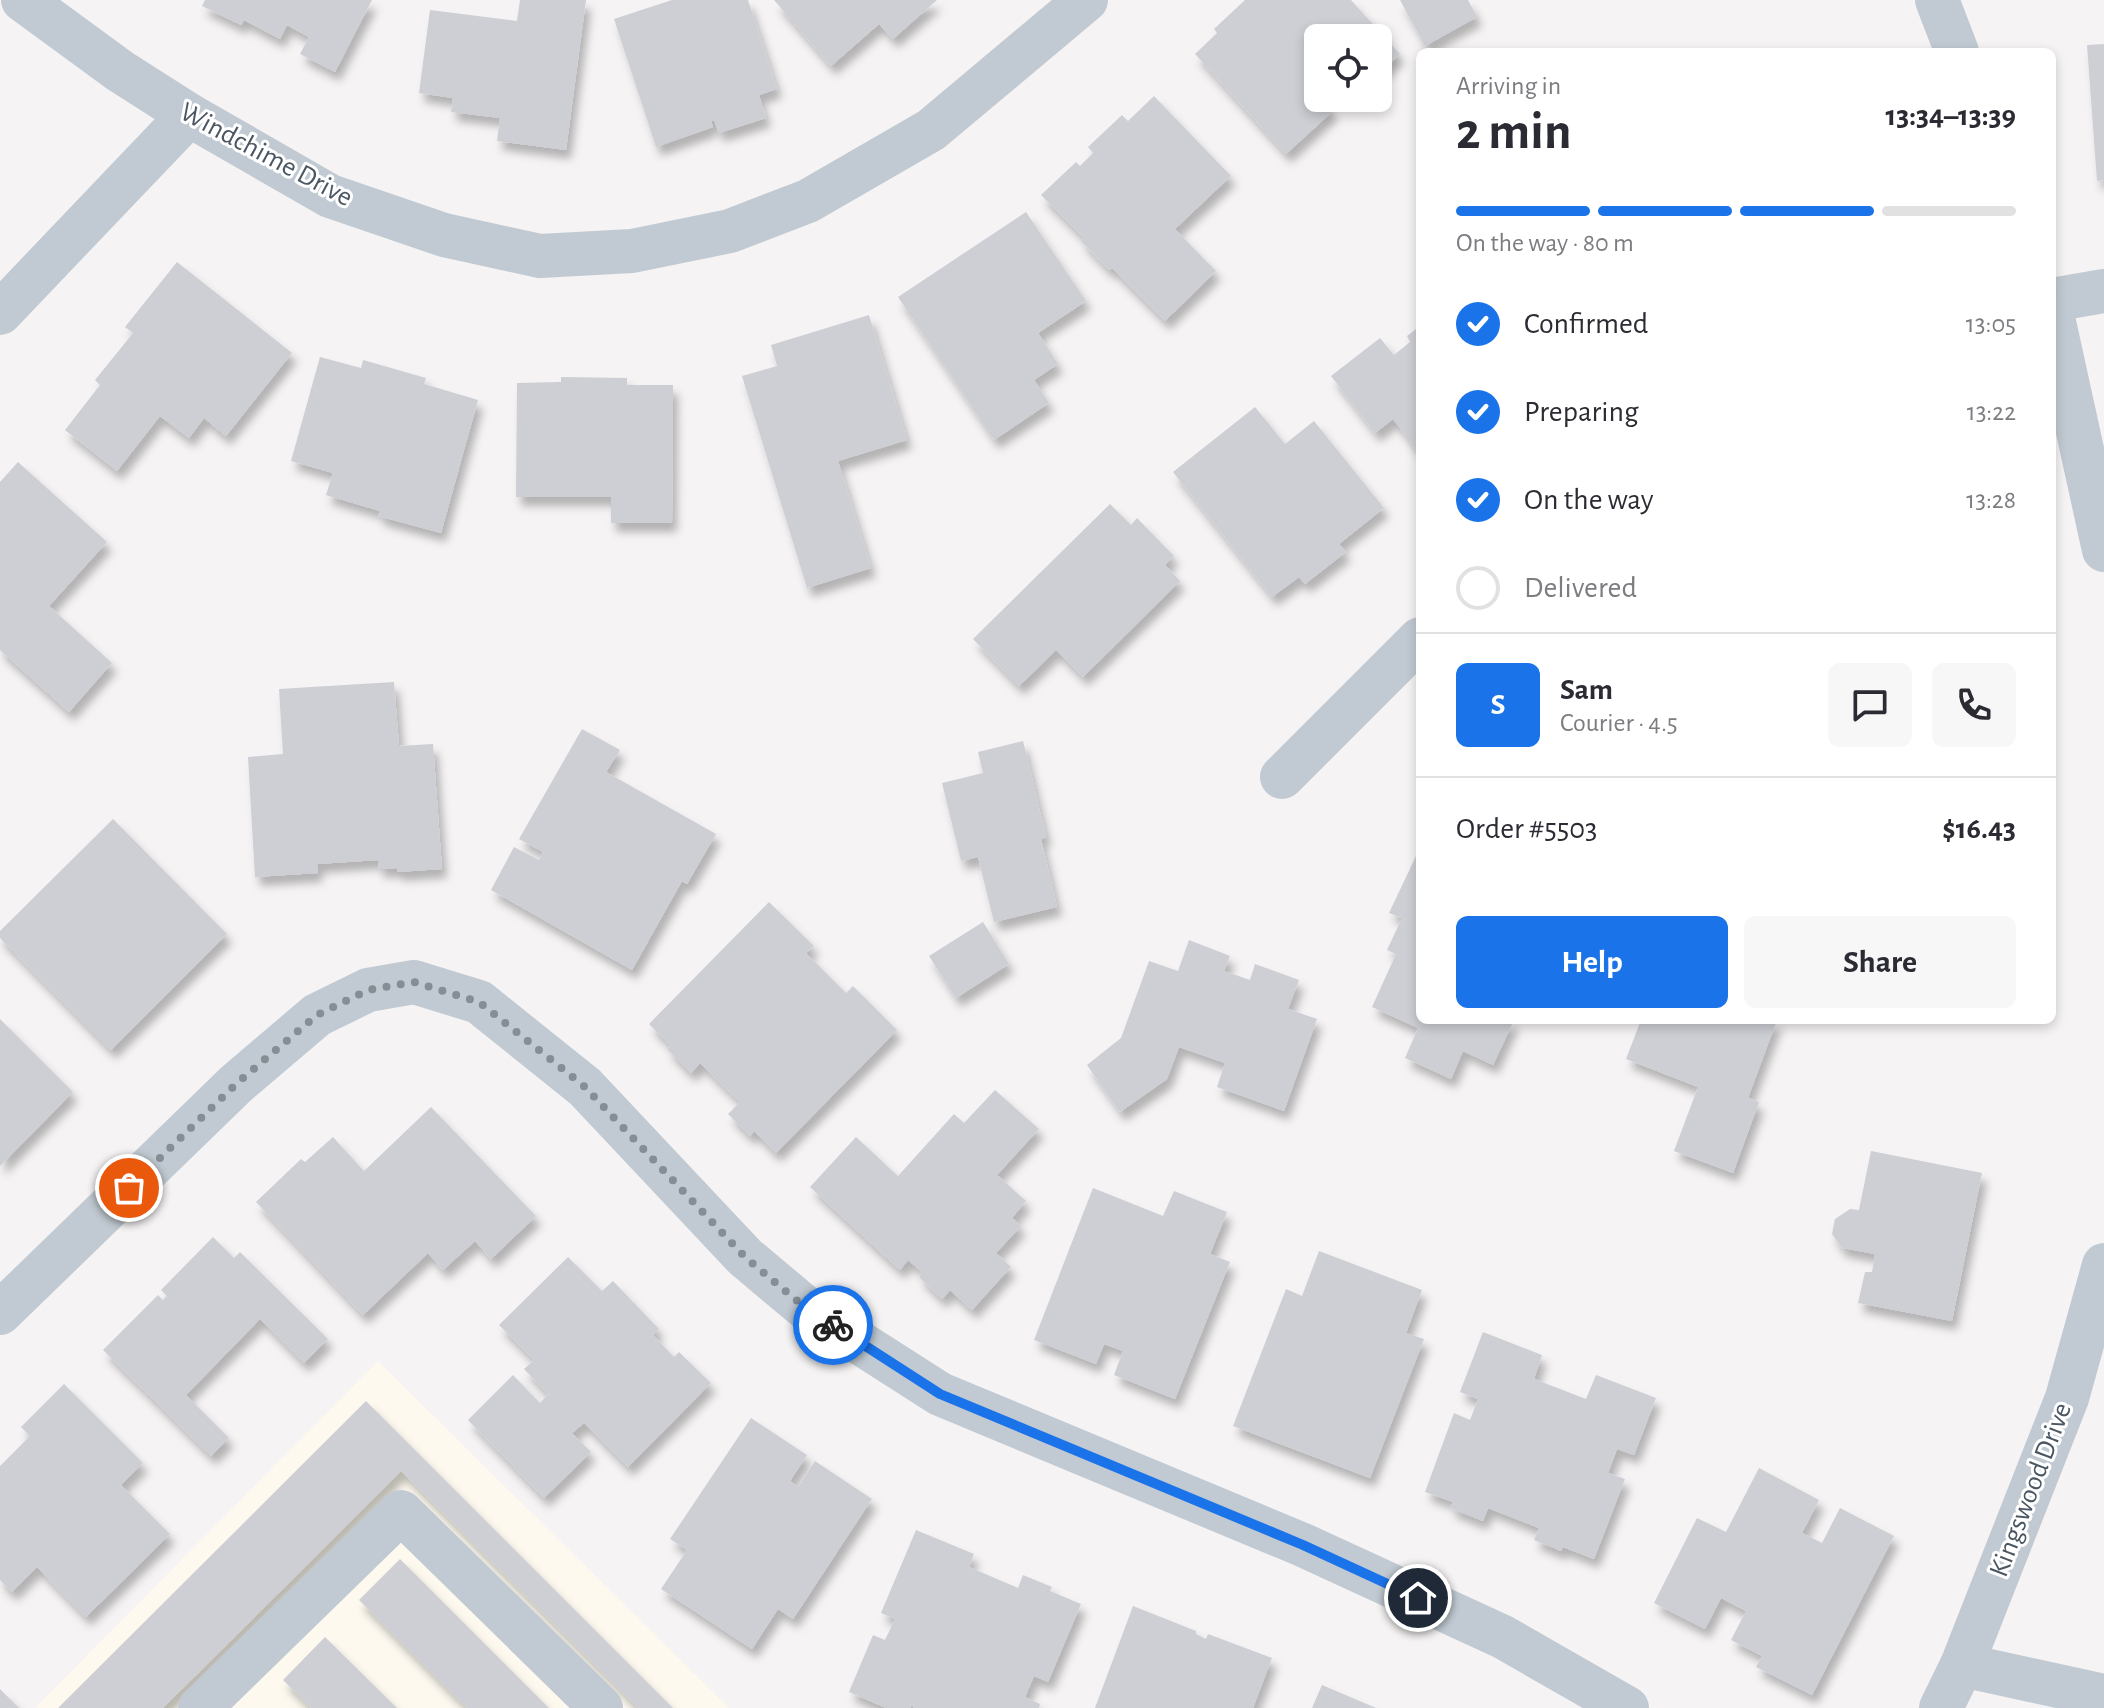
<!DOCTYPE html>
<html lang="en">
<head>
<meta charset="utf-8">
<style>
	:root { --surface:#fff; --page:#f7f7f7; --text:#2b2b33; --muted:#7c7c81; --line:#e1e1e2; --accent:#1a73e8 }
	body { margin:0; font-family:"Alegreya Sans",sans-serif; background:var(--page); color:var(--text); height:100vh; display:flex; flex-direction:column; font-size:30px; white-space:nowrap }
	* { box-sizing:border-box; margin:0 }
	p { font-size:26px; color:var(--muted) }
	.icon { flex:none; width:44px; height:44px; fill:none; stroke:currentColor; stroke-width:2; stroke-linecap:round; stroke-linejoin:round }
	.map { position:relative; flex:1; overflow:hidden }
	.details { position:absolute; left:1416px; top:48px; width:640px; height:976px; display:flex; flex-direction:column; background:var(--surface); border-radius:12px; box-shadow:0 4px 12px #0003 }
	.details>* { flex:none }
	.buttons { position:absolute; left:1304px; top:24px; display:grid; gap:16px }
	.buttons a { display:grid; place-items:center; width:88px; height:88px; border-radius:12px; background:var(--surface); box-shadow:0 4px 12px #0003; font-size:40px }
	.pin { position:absolute; display:grid; place-items:center; width:68px; height:68px; color:#fff; margin:-34px; border:4px solid #fff; border-radius:50%; box-shadow:0 2px 8px #0007 }
	.courier { position:absolute; display:grid; place-items:center; width:80px; height:80px; margin:-40px; border:6px solid #1a73e8; border-radius:50%; background:#fff; color:#222; box-shadow:0 2px 10px #0007 }
	.head em { font-style:normal; font-weight:700 }
	.head div { display:flex; flex-direction:column-reverse }
	.head { display:flex; align-items:center; justify-content:space-between; height:136px; padding:0 40px }
	h1 { font-size:52px; font-weight:700; line-height:60px }
	.bar { display:grid; grid-template-columns:repeat(4,1fr); gap:12px 8px; align-content:center; height:96px; padding:0 40px }
	.bar i { height:10px; border-radius:6px; background:var(--line) }
	.bar .current { background:var(--accent) }
	.bar p { grid-column:span 4 }
	.line { display:flex; align-items:center; gap:20px; padding:0 40px; border-top:2px solid var(--line) }
	.line div { flex:1 }
	.round { display:grid; place-items:center; flex:none; width:84px; height:84px; border-radius:12px; background:var(--page) }
	ol { padding:0 40px; list-style:none }
	li { display:flex; align-items:center; gap:24px; height:88px }
	li p { margin-inline-start:auto }
	li .icon { padding:8px; border-radius:50%; background:var(--accent); color:#fff; stroke-width:4 }
	li:last-child { color:var(--muted) }
	li i { width:44px; height:44px; border:4px solid var(--line); border-radius:50% }
	.button { display:flex; gap:16px; margin-top:auto; padding:16px 40px }
	.button a { flex:1; height:92px; border-radius:12px; background:var(--accent); color:#fff; font-size:32px; font-weight:700; line-height:92px; text-align:center }
	.button a+a { background:var(--page); color:var(--text) }
	.map>svg:first-child { display:block }
	.commercial { fill:#fdf9ef }
	.building { fill:#cdcfd5; filter:url(#shadow) }
	.lines { fill:none; stroke-linecap:round; stroke-linejoin:round }
	.minor { stroke:#c1cad2; stroke-width:44 }
	.done { stroke:#868d94; stroke-width:8; stroke-dasharray:0 14.4 }
	.route { stroke:#1a73e8; stroke-width:10 }
	.labels { text-anchor:middle; dominant-baseline:central; stroke-width:6; stroke-linejoin:round; paint-order:stroke }
	.street-label { font-size:28px; fill:#4a5661; stroke:#fff }
</style>
</head>
<body>
<div class="map">
<svg width="2104" height="1708" viewBox="0 0 2104 1708">
	<defs>
		<filter id="shadow"><feDropShadow dx="5" dy="9" stdDeviation="4" flood-color="#0004"/></filter>
	</defs>
	<rect width="100%" height="100%" fill="#f5f3f3"/>
	<path class="commercial" d="M 378,1361 L 729,1708 L 35,1708 Z"/>
	<g class="building">
		<path d="M 205,0 L 372,0 L 335,72 L 300,54 L 309,37 L 287,25 L 280,39 L 244,20 L 241,25 L 202,6 Z"/>
		<path d="M 520,0 L 586,0 L 566,150 L 497,141 L 500,118 L 451,112 L 453,98 L 419,93 L 430,10 L 517,21 Z"/>
		<path d="M 672,0 L 748,0 L 777,89 L 759,95 L 766,118 L 719,133 L 714,120 L 711,121 L 713,127 L 656,147 L 614,19 Z"/>
		<path d="M 774,0 L 937,0 L 893,39 L 879,24 L 831,66 Z"/>
		<path d="M 1245,0 L 1351,0 L 1400,54 L 1378,74 L 1378,38 L 1318,38 L 1318,75 L 1309,83 L 1318,93 L 1318,98 L 1322,98 L 1333,111 L 1286,154 L 1195,54 L 1217,33 L 1214,29 Z"/>
		<path d="M 1400,0 L 1468,0 L 1477,17 L 1425,46 Z"/>
		<path d="M 2104,44 L 2104,180 L 2097,181 L 2087,45 Z"/>
		<path d="M 1154,96 L 1231,176 L 1175,229 L 1216,271 L 1165,321 L 1112,268 L 1109,270 L 1081,241 L 1084,238 L 1041,195 L 1076,162 L 1080,166 L 1093,153 L 1088,147 L 1122,115 L 1128,121 Z"/>
		<path d="M 1026,212 L 1086,301 L 1038,333 L 1058,364 L 1034,380 L 1049,403 L 994,440 L 898,297 Z"/>
		<path d="M 177,262 L 292,353 L 226,436 L 204,418 L 189,438 L 160,416 L 117,471 L 65,430 L 100,385 L 95,380 L 133,333 L 125,327 Z"/>
		<path d="M 869,315 L 907,440 L 838,461 L 871,568 L 807,588 L 742,376 L 777,366 L 771,345 Z"/>
		<path d="M 1420,326 L 1420,454 L 1393,419 L 1375,433 L 1331,376 L 1380,338 L 1394,355 L 1410,342 L 1407,336 Z"/>
		<path d="M 320,357 L 361,368 L 363,360 L 426,378 L 424,384 L 478,400 L 441,533 L 378,516 L 380,511 L 326,495 L 333,473 L 291,461 Z"/>
		<path d="M 561,377 L 627,378 L 627,385 L 673,385 L 672,523 L 611,523 L 611,497 L 516,497 L 517,383 L 561,382 Z"/>
		<path d="M 1255,407 L 1285,444 L 1314,421 L 1384,508 L 1339,544 L 1346,552 L 1305,584 L 1299,577 L 1272,597 L 1173,472 Z"/>
		<path d="M 18,462 L 107,542 L 49,606 L 112,663 L 69,712 L 0,650 L 0,482 Z"/>
		<path d="M 1110,504 L 1131,525 L 1137,518 L 1174,556 L 1165,565 L 1180,581 L 1083,677 L 1056,650 L 1019,686 L 973,639 Z"/>
		<path d="M 394,682 L 399,746 L 433,744 L 442,869 L 397,872 L 397,868 L 379,869 L 378,860 L 317,864 L 318,873 L 255,877 L 248,757 L 283,754 L 279,689 Z"/>
		<path d="M 582,729 L 620,750 L 606,772 L 716,834 L 687,884 L 682,881 L 632,970 L 491,890 L 514,847 L 539,860 L 543,852 L 519,839 Z"/>
		<path d="M 1023,741 L 1046,837 L 1041,839 L 1057,907 L 994,922 L 978,857 L 961,861 L 942,783 L 983,773 L 978,752 Z"/>
		<path d="M 113,819 L 227,934 L 111,1050 L 0,938 L 0,931 Z"/>
		<path d="M 1416,856 L 1420,858 L 1420,1020 L 1514,1020 L 1493,1065 L 1463,1051 L 1451,1079 L 1405,1058 L 1418,1028 L 1372,1007 L 1396,954 L 1387,950 L 1402,918 L 1389,913 Z"/>
		<path d="M 769,902 L 814,946 L 806,953 L 846,993 L 853,986 L 897,1030 L 776,1153 L 754,1131 L 750,1136 L 728,1114 L 740,1102 L 700,1063 L 691,1073 L 667,1049 L 671,1046 L 649,1024 Z"/>
		<path d="M 983,922 L 1009,964 L 956,998 L 929,956 Z"/>
		<path d="M 1189,940 L 1230,956 L 1224,971 L 1250,980 L 1255,964 L 1299,980 L 1288,1009 L 1317,1019 L 1284,1111 L 1217,1087 L 1225,1063 L 1179,1047 L 1167,1079 L 1120,1112 L 1087,1065 L 1121,1038 L 1149,961 L 1178,971 Z"/>
		<path d="M 0,1019 L 73,1092 L 0,1166 Z"/>
		<path d="M 1641,1020 L 1777,1020 L 1748,1098 L 1759,1102 L 1733,1173 L 1674,1151 L 1698,1087 L 1626,1059 Z"/>
		<path d="M 995,1090 L 1039,1129 L 997,1175 L 1026,1201 L 1012,1218 L 1021,1226 L 996,1253 L 1011,1267 L 972,1310 L 950,1290 L 942,1299 L 919,1277 L 922,1272 L 908,1260 L 900,1270 L 810,1187 L 856,1137 L 898,1176 L 954,1114 L 964,1123 Z"/>
		<path d="M 431,1107 L 536,1216 L 491,1259 L 475,1241 L 443,1270 L 428,1253 L 363,1315 L 256,1202 L 301,1159 L 305,1162 L 333,1137 L 364,1171 Z"/>
		<path d="M 1871,1151 L 1982,1173 L 1952,1321 L 1858,1303 L 1865,1272 L 1872,1272 L 1875,1254 L 1842,1248 L 1832,1234 L 1835,1219 L 1850,1209 L 1859,1210 Z"/>
		<path d="M 1093,1188 L 1163,1216 L 1174,1191 L 1227,1212 L 1210,1254 L 1230,1262 L 1175,1399 L 1114,1375 L 1123,1351 L 1104,1344 L 1096,1364 L 1034,1340 Z"/>
		<path d="M 213,1237 L 234,1258 L 240,1252 L 328,1339 L 304,1363 L 260,1319 L 186,1395 L 229,1438 L 211,1456 L 103,1350 L 158,1295 L 163,1300 L 167,1296 L 161,1290 Z"/>
		<path d="M 1319,1251 L 1422,1290 L 1406,1333 L 1424,1339 L 1370,1478 L 1233,1426 L 1286,1289 L 1302,1296 Z"/>
		<path d="M 568,1257 L 602,1291 L 613,1281 L 659,1329 L 653,1335 L 674,1357 L 679,1352 L 711,1383 L 628,1467 L 584,1423 L 572,1433 L 591,1452 L 544,1498 L 468,1420 L 513,1375 L 540,1403 L 548,1394 L 524,1369 L 534,1360 L 499,1325 Z"/>
		<path d="M 1483,1332 L 1542,1355 L 1534,1379 L 1586,1399 L 1596,1375 L 1656,1398 L 1634,1455 L 1617,1449 L 1608,1473 L 1625,1479 L 1594,1559 L 1563,1547 L 1561,1551 L 1534,1540 L 1539,1528 L 1488,1508 L 1483,1521 L 1450,1508 L 1453,1502 L 1425,1492 L 1454,1413 L 1470,1420 L 1478,1399 L 1460,1392 Z"/>
		<path d="M 64,1384 L 143,1463 L 121,1485 L 170,1534 L 86,1617 L 37,1567 L 12,1592 L 0,1580 L 0,1466 L 30,1436 L 21,1427 Z"/>
		<path d="M 366,1401 L 673,1708 L 638,1708 L 401,1471 L 163,1708 L 58,1708 Z"/>
		<path d="M 751,1418 L 807,1455 L 790,1481 L 798,1487 L 815,1461 L 872,1499 L 793,1619 L 778,1609 L 752,1649 L 661,1589 L 687,1550 L 670,1539 Z"/>
		<path d="M 1759,1468 L 1819,1500 L 1802,1533 L 1822,1543 L 1840,1508 L 1894,1536 L 1812,1695 L 1756,1667 L 1762,1656 L 1731,1640 L 1746,1611 L 1721,1598 L 1705,1629 L 1654,1603 L 1697,1518 L 1726,1532 Z"/>
		<path d="M 916,1530 L 974,1554 L 969,1567 L 1018,1588 L 1023,1575 L 1052,1587 L 1050,1591 L 1081,1604 L 1048,1682 L 1034,1676 L 1025,1697 L 1040,1704 L 1039,1708 L 915,1708 L 911,1706 L 910,1708 L 886,1708 L 849,1692 L 873,1635 L 885,1640 L 895,1619 L 881,1613 Z"/>
		<path d="M 400,1559 L 549,1708 L 467,1708 L 359,1600 Z"/>
		<path d="M 1133,1606 L 1196,1631 L 1196,1634 L 1206,1639 L 1208,1634 L 1272,1658 L 1253,1708 L 1095,1708 Z"/>
		<path d="M 325,1637 L 397,1708 L 311,1708 L 283,1680 Z"/>
		<path d="M 1322,1685 L 1376,1708 L 1312,1708 Z"/>
		<path d="M 0,1689 L 19,1708 L 0,1708 Z"/>
	</g>
	<g class="lines">
		<g class="minor">
			<path d="M 23,0 L 120,71 L 189,115 L 330,196 L 444,235 L 540,256 L 632,251 L 730,231 L 808,201 L 931,130 L 1086,0"/>
			<path d="M 1937,0 L 1957,52"/>
			<path d="M 2052,300 L 2104,291"/>
			<path d="M 0,313 L 189,115"/>
			<path d="M 2052,313 L 2104,550"/>
			<path d="M 1282,777 L 1420,639"/>
			<path d="M 0,1313 L 236,1084 L 317,1015 L 368,990 L 414,982 L 479,1002 L 585,1087 L 745,1257 L 807,1309 L 940,1394 L 1303,1545 L 1503,1637 L 1627,1708"/>
			<path d="M 1962,1665 L 2104,1696"/>
			<path d="M 200,1708 L 401,1512 L 601,1708"/>
			<path d="M 1941,1708 L 1962,1665 L 2067,1398 L 2104,1265"/>
		</g>
	</g>
	<g class="lines">
		<path class="done" d="M 129,1188 L 236,1084 L 317,1015 L 368,990 L 414,982 L 479,1002 L 585,1087 L 745,1257 L 807,1309 L 833,1325"/>
		<path class="route" d="M 833,1325 L 940,1394 L 1303,1545 L 1418,1598"/>
	</g>
	<g class="labels">
		<g class="street-label">
			<text transform="translate(266 155) rotate(28)">Windchime Drive</text>
			<text transform="translate(2031 1490) rotate(-69)">Kingswood Drive</text>
		</g>
	</g>
</svg>
<div class="buttons">
<a><svg class="icon" aria-label="locate" viewBox="0 0 24 24"><circle cx="12" cy="12" r="6"/><path d="M12 2v4M12 18v4M2 12h4M18 12h4"/></svg></a>
</div>
<div class="pin" style="left:129px;top:1188px;background:#ea580c"><svg class="icon" aria-label="bag" viewBox="0 0 24 24"><path d="M5 8h14l-1 12H6zM9 8a3 3 0 0 1 6 0"/></svg></div>
<div class="pin" style="left:1418px;top:1598px;background:#1f2937"><svg class="icon" aria-label="home" viewBox="0 0 24 24"><path d="M3 11l9-7 9 7M6 9v11h12V9"/></svg></div>
<div class="courier" style="left:833px;top:1325px"><svg class="icon" aria-label="bike" viewBox="0 0 24 24"><circle cx="6" cy="16" r="4"/><circle cx="18" cy="16" r="4"/><path d="M6 16l4-8h5l3 8M10 8l3 8H6M13 5h3"/></svg></div>
<section class="details">
<div class="head"><div><h1>2 min</h1><p>Arriving in</p></div><em>13:34–13:39</em></div>
<div class="bar"><i class="current"></i><i class="current"></i><i class="current"></i><i></i><p>On the way · 80 m</p></div>
<ol>
<li><svg class="icon" aria-label="check" viewBox="0 0 24 24"><path d="M5 12l5 5 9-10"/></svg>Confirmed<p>13:05</p></li>
<li><svg class="icon" aria-label="check" viewBox="0 0 24 24"><path d="M5 12l5 5 9-10"/></svg>Preparing<p>13:22</p></li>
<li><svg class="icon" aria-label="check" viewBox="0 0 24 24"><path d="M5 12l5 5 9-10"/></svg>On the way<p>13:28</p></li>
<li><i></i>Delivered</li>
</ol>
<div class="line" style="height:144px"><b class="round" style="background:var(--accent);color:#fff">S</b><div><b>Sam</b><p>Courier · 4.5</p></div><a class="round"><svg class="icon" aria-label="chat" viewBox="0 0 24 24"><path d="M4 5h16v11H9l-5 4z"/></svg></a><a class="round"><svg class="icon" aria-label="phone" viewBox="0 0 24 24"><path d="M5 4h4l2 5-3 2q2 4 5 5l2-3 5 2v4C11 20 4 13 5 4z"/></svg></a></div>
<div class="line" style="height:104px"><div>Order #5503</div><b>$16.43</b></div>
<div class="button"><a>Help</a><a>Share</a></div>
</section>
</div>
</body>
</html>
